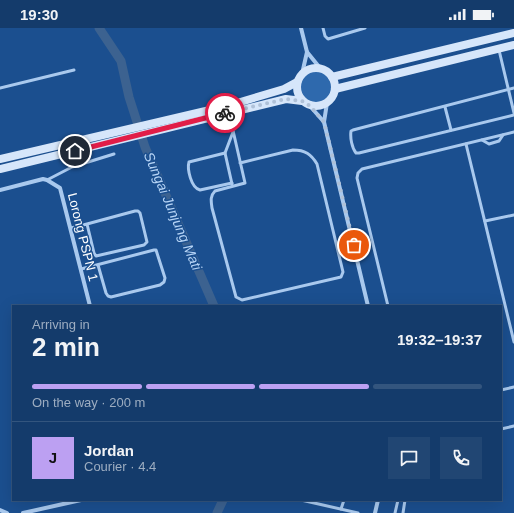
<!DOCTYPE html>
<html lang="en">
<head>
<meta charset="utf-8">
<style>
	:root { --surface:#143b6b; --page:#214673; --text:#f1f3f6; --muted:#9dadc1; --line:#33557e; --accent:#bca0f2 }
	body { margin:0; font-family:Arial,sans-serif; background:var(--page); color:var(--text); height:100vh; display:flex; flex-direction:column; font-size:15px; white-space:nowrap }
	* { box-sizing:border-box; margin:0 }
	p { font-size:13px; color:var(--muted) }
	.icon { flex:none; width:22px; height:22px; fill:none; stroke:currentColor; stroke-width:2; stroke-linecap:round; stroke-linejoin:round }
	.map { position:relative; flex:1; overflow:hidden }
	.details { position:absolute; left:12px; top:277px; width:490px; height:196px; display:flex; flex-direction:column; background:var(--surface); border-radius:0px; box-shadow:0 4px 16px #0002,0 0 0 1px var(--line) }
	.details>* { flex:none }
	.pin { position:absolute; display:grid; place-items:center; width:34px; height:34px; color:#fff; margin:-17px; border:2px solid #fff; border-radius:50%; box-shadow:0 1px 4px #0007 }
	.courier { position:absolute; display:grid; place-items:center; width:40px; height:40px; margin:-20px; border:3px solid #e11d48; border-radius:50%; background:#fff; color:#222; box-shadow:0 1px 5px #0007 }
	.headline em { font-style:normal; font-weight:700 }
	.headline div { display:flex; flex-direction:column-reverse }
	.headline { display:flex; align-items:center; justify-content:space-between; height:68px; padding:0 20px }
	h1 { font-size:26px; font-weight:700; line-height:30px }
	.bar { display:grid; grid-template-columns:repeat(4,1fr); gap:6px 4px; align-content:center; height:48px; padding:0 20px }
	.bar i { height:5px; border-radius:3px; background:var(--line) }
	.bar .active { background:var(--accent) }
	.bar p { grid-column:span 4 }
	.line { display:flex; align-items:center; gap:10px; padding:0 20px; border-top:1px solid var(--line) }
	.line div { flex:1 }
	.round { display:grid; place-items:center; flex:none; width:42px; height:42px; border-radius:0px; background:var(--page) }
	.status { display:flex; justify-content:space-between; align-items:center; height:28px; padding:0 20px; background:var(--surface); direction:ltr }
	.status svg { height:11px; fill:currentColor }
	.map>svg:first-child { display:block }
	.green { fill:#2e69ad }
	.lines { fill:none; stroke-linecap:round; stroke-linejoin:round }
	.river { stroke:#3c6290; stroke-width:9 }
	.lane { stroke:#a9c9ee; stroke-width:3 }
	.street { stroke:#a9c9ee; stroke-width:4 }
	.secondary { stroke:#d6e6fa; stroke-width:8 }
	.done { stroke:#afc1d8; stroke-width:4; stroke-dasharray:0 7.2 }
	.route { stroke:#e11d48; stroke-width:5 }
	.labels { text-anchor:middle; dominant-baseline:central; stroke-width:3; stroke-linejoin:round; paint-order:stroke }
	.street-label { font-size:13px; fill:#fff; stroke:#1b4f8f }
	.water-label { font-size:14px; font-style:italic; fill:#b5d3f5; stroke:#1b4f8f }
</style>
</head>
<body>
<div class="status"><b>19:30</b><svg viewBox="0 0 49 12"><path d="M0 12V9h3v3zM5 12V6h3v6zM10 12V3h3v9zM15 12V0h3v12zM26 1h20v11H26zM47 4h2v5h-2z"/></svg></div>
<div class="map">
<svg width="514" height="485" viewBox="0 0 514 485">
	<rect width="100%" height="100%" fill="#1b4f8f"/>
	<circle class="green" cx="316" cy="60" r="17"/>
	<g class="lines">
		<g class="river">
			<path d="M 99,0 L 121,33 L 129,69 L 145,119 L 214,278"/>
			<path d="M 217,485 L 223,472"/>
		</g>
		<g class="lane">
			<path d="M 323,0 L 325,8 L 328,11 L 365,0"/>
			<path d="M 499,22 L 514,85"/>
			<path d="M 0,60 L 74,42"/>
			<path d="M 514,60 L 353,102 L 351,103 C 350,110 352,120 356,125 L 359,125 L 514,87"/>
			<path d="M 445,79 L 451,102"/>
			<path d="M 229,85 L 245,155 L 215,163 C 210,168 211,173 212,180 L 236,269 L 242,272 L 341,249 L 343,244 L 317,136 C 311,126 305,122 293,122 L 240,135"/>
			<path d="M 482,112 L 489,116 L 499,113 L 503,107"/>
			<path d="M 466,116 L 514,314"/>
			<path d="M 225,125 L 189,134 C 187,141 191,160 200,162 L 232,155"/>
			<path d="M 47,152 L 72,139 L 114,126"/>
			<path d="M 232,156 L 225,125 L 233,104"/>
			<path d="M 485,193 L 514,187"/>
			<path d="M 71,200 L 87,196 L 135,183 L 138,183 L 140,185 L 147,214 L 144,217 L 96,228 L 94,225 L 87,196"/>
			<path d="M 81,241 L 154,222 L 156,222 L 165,250 L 164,254 L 160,257 L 111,269 L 108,268 L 106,265 L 98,237"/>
			<path d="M 388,278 L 357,150 L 358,145 L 362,141 L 514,104"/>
			<path d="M 501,362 L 514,359"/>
			<path d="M 501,401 L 514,398"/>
			<path d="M 301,472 L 358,485"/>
			<path d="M 341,481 L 344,472"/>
			<path d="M 395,485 L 398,472"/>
			<path d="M 403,485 L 405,472"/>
		</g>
		<g class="street">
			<path d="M 301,0 L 307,24 L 320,40"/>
			<path d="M 302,46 L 307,24"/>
			<path d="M 327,75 L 324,94 L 368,278"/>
			<path d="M 310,78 L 324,94"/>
			<path d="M 0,162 L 43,151 L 47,152 L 60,160 L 90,278"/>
			<path d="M 0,482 L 7,485"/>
			<path d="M 23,485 L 81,472"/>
			<path d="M 375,485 L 378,472"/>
		</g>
		<g class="secondary">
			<circle cx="316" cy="59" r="19"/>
			<path d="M 332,49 L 514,5"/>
			<path d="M 335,61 L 514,17"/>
			<path d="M 0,131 L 227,78 L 284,61 L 297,54"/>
			<path d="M 0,141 L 286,71 L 302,73"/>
		</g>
	</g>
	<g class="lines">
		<path class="done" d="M 225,85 L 286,71 L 302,73 L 310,78 L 324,94 L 354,217"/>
		<path class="route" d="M 75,123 L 225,85"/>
	</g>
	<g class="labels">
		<g class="street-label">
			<text transform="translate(83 209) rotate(76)">Lorong PSPN 1</text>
		</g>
		<g class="water-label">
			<text transform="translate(173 183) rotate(67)">Sungai Junjung Mati</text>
		</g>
	</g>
</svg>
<div class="pin" style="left:354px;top:217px;background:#ea580c"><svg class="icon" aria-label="bag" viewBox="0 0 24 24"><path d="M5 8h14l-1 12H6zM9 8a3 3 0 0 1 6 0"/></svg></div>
<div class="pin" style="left:75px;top:123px;background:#1f2937"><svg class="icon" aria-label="home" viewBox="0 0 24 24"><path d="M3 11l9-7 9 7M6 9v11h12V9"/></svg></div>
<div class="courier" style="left:225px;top:85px"><svg class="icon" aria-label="bike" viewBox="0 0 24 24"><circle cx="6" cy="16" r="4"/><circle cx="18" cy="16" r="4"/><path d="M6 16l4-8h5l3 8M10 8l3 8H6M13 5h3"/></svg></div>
<section class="details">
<div class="headline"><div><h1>2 min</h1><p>Arriving in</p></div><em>19:32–19:37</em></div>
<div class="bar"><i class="active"></i><i class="active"></i><i class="active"></i><i></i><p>On the way · 200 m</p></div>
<div class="line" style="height:72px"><b class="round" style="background:var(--accent);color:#111">J</b><div><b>Jordan</b><p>Courier · 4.4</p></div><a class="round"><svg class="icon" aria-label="chat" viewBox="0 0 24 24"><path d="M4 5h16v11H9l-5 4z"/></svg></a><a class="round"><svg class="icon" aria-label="phone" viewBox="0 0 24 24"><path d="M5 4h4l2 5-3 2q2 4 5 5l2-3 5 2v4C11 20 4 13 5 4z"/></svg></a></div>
</section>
</div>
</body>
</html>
